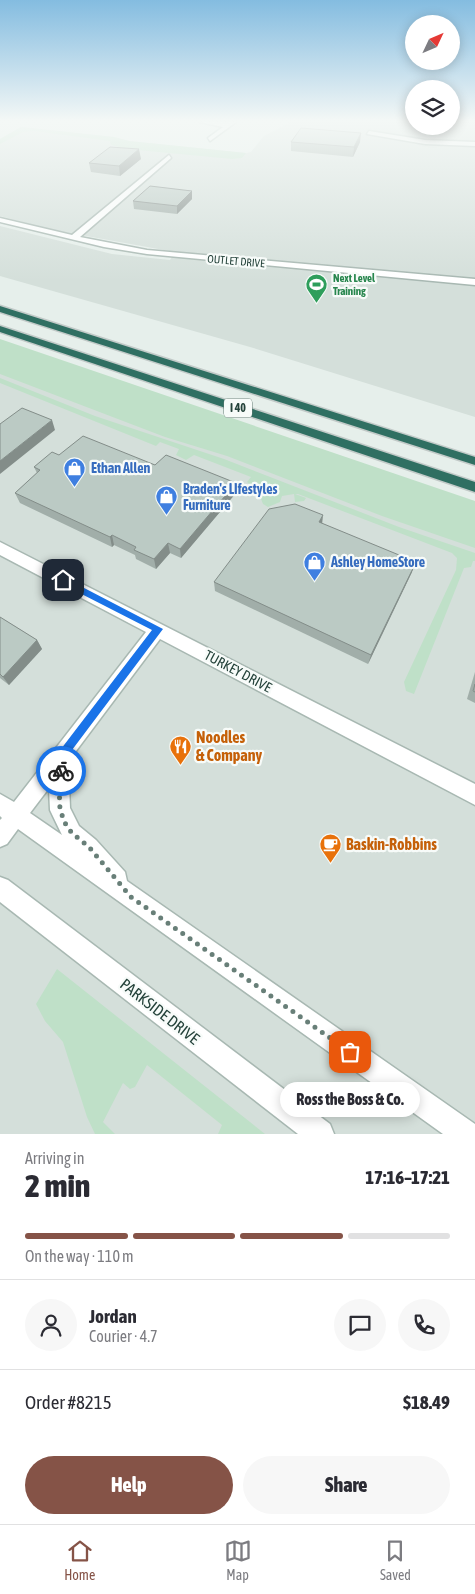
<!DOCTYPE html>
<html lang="en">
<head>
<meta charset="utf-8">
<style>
	:root { --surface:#fff; --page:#f7f7f7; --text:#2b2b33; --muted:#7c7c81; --line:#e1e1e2; --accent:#855347 }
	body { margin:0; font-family:"Asap Condensed",sans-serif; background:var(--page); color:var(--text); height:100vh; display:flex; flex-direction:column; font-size:19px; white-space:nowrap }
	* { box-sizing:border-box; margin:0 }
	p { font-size:16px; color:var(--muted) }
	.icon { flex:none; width:28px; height:28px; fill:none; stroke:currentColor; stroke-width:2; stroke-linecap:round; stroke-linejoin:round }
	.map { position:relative; height:1134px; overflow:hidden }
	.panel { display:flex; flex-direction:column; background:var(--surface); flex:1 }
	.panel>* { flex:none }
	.needle { width:32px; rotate:46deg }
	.tools { position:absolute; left:405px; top:15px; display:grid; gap:10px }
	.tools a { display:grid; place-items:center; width:55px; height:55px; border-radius:50%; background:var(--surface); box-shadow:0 2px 12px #0003; font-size:25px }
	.pin { position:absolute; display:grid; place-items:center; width:42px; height:42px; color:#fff; margin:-21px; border-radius:10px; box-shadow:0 2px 8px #0006 }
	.courier { position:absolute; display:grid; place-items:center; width:50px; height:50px; margin:-25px; border:4px solid #1a73e8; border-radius:50%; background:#fff; color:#222; box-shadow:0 1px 6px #0007 }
	.bubble { position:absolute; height:35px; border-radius:18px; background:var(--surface); box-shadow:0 2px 12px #0003; font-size:16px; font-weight:800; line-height:35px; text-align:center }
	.overview em { font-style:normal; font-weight:800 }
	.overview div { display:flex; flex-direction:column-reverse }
	.overview { display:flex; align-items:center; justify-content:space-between; height:85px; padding:0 25px }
	h1 { font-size:32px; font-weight:800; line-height:38px }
	.bar { display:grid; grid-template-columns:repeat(4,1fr); gap:8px 5px; align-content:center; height:60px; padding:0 25px }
	.bar i { height:6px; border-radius:4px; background:var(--line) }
	.bar .selected { background:var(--accent) }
	.bar p { grid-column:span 4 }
	.line { display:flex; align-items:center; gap:12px; padding:0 25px; border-top:1px solid var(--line) }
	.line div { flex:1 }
	.round { display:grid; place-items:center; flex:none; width:52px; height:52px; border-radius:26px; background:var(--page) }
	.action { display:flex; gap:10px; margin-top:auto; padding:10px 25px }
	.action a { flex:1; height:58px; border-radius:30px; background:var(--accent); color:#fff; font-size:20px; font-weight:800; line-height:58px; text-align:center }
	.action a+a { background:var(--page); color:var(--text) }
	.menu { display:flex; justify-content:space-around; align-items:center; height:70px; border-top:1px solid var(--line); background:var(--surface); font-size:14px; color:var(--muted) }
	.menu a { display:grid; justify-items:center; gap:2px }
	.menu .selected { color:var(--accent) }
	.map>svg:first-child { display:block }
	.built { fill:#d4dfda }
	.green { fill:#bfe0c8 }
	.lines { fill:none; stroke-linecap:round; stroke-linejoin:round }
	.minor-casing { stroke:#a8b8b2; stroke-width:3 }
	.highway-casing { stroke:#c2cac8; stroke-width:3 }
	.minor { fill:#fff; fill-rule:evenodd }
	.highway { fill:#2f6f62; fill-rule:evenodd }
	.wall { fill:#a1aea9 }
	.shaded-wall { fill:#838d89 }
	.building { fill:#bbcac4; stroke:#838d89 }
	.route { fill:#1a73e8 }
	.done { stroke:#687f78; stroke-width:5; stroke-dasharray:0 9 }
	.labels { text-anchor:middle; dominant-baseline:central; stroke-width:4.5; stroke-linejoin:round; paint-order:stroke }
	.far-street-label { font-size:11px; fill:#24423a; stroke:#f7fbf9 }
	.far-leisure-label { font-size:11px; font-weight:bold; fill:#27864d; stroke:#f7fbf9; text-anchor:start }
	.shield { fill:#f7fbf9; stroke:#637a73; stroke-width:1 }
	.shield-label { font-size:12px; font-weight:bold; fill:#24423a }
	.shop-label { font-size:14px; font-weight:bold; fill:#366cbe; stroke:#f7fbf9; text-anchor:start }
	.street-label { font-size:14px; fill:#24423a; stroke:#f7fbf9 }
	.near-food-label { font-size:16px; font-weight:bold; fill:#c56008; stroke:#f7fbf9; text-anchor:start }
	.near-street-label { font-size:16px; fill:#24423a; stroke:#f7fbf9 }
</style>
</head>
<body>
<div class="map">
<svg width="475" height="1134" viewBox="0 0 475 1134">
	<rect width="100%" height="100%" fill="#e6efeb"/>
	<g class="built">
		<path d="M 291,122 L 414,122 L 414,126 L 451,126 L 451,122 L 475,122 L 475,417 L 250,347 L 0,276 L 0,226 L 112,254 L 170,260 L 175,252 L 53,230 L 0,216 L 0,139 L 21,127 L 114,137 L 129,141 L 246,153 L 251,152 L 264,136 Z"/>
		<path d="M 0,371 L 475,542 L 475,1134 L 0,1134 Z"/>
	</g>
	<g class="green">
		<path d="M 21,127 L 114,137 L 129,141 L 246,153 L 242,158 L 232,159 L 127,149 L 111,145 L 110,141 L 34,131 L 23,132 L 0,144 L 0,139 Z"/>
		<path d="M 0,339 L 475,501 L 475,548 L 382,516 L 227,456 L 165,437 L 0,374 Z"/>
		<path d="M 0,378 L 95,416 L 224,459 L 399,527 L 475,553 L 475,561 L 473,561 L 471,567 L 464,568 L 414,694 L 406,691 L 404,682 L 456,570 L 457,558 L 452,553 L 298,494 L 295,494 L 306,498 L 304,501 L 295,502 L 294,494 L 282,496 L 280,502 L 268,507 L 263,504 L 258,491 L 247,482 L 251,477 L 194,455 L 186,460 L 176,455 L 179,449 L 160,442 L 156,446 L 0,383 Z"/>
		<path d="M 57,969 L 265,1134 L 218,1134 L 222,1125 L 147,1065 L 135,1087 L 130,1089 L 123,1083 L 103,1122 L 115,1134 L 95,1134 L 87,1117 L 63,1042 L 45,1021 L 36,1004 Z"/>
	</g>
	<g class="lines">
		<defs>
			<g id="minor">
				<path d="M 200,122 L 236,122 L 210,141 L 208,138 L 223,127 Z"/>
				<path d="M 369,131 L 425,140 L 475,142 L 475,146 L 425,144 L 367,134 Z"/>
				<path d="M 169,155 L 171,158 L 80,237 L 147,250 L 475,279 L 475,285 L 147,254 L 104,247 L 0,222 L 0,218 L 72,235 Z"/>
				<path d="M 0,542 L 475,784 L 475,805 L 160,639 L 73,755 L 69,785 L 70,808 L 79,826 L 96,840 L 125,872 L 127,881 L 475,1124 L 475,1134 L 443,1134 L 18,829 L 7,844 L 0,847 L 0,820 L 2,818 L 0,816 L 0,794 L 14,802 L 146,632 L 0,555 ZM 49,788 L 50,810 L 62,835 L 30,813 Z"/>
				<path d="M 0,877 L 8,880 L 330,1124 L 334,1134 L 298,1134 L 0,902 Z"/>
			</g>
			<g id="highway">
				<path d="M 0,306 L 475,457 L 475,465 L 0,312 Z"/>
				<path d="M 0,326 L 475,482 L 475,492 L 0,332 Z"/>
			</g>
		</defs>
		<use href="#minor" class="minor-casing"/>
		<use href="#highway" class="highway-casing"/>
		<use href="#minor" class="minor"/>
		<use href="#highway" class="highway"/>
	</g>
	<g class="wall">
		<path d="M 291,142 L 360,142 L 353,157 L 291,151 Z"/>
		<path d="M 141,159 L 120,176 L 91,172 L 89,163 Z"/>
		<path d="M 192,199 L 177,214 L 134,209 L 133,201 Z"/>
		<path d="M 59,455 L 155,465 L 236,483 L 236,493 L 181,558 L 170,553 L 156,569 L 136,559 L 135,555 L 114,545 L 112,547 L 20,503 L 15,493 L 37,473 L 34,467 Z"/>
		<path d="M 322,523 L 412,572 L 368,664 L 215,591 L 214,582 Z"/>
		<path d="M 0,617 L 37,640 L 42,649 L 9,685 L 0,678 Z"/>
		<path d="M 475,672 L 475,703 L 467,699 Z"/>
	</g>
	<g class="shaded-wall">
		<path d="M 361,133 L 360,142 L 353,157 L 354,147 Z"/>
		<path d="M 139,149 L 141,159 L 120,176 L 119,166 Z"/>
		<path d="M 192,191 L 192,199 L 177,214 L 177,206 Z"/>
		<path d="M 52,420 L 55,430 L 0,474 L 0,461 Z"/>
		<path d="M 236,483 L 236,493 L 181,558 L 180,549 Z"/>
		<path d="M 323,515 L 322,525 L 319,522 Z"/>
		<path d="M 112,535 L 114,545 L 112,547 L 110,537 Z"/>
		<path d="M 168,543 L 170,553 L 156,569 L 154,559 Z"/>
		<path d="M 416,562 L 412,572 L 368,664 L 371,655 Z"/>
		<path d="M 37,640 L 42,649 L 9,685 L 3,677 Z"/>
	</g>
	<g class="building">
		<path d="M 301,128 L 361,133 L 354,147 L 291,142 Z"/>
		<path d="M 110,147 L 139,149 L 119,166 L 89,163 Z"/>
		<path d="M 150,186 L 192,191 L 177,206 L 133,201 Z"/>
		<path d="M 22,408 L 52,420 L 0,461 L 0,424 Z"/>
		<path d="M 83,436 L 155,465 L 166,455 L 236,483 L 180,549 L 168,543 L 154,559 L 134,550 L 136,547 L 112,535 L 110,537 L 15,493 L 40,470 L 34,467 L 52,452 L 59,455 Z"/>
		<path d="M 295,504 L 323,515 L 319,522 L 416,562 L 371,655 L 214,582 L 269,509 Z"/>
		<path d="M 0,617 L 37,640 L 3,677 L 0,674 Z"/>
		<path d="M 475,684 L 475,692 L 473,691 Z"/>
	</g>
	<linearGradient id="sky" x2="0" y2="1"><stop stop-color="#84bce0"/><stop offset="0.43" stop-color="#f4f8f6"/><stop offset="1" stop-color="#f4f8f6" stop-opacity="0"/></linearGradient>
	<rect width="475" height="281" fill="url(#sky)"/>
	<path class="route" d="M 63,577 L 163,629 L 69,754 L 67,771 L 61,776 L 56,771 L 61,749 L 152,630 L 60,583 L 60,578 Z"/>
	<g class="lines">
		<path class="done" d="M 61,771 L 59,785 L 60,810 L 66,825 L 72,833 L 89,847 L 131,897 L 350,1052"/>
	</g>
	<defs>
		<symbol id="stadium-pin" viewBox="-11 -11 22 30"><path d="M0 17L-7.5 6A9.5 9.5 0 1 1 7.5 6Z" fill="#2e9e5b" stroke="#f7fbf9"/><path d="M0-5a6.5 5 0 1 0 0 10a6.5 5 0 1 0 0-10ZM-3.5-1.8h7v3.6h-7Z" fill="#fff"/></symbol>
		<symbol id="shop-pin" viewBox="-11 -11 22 30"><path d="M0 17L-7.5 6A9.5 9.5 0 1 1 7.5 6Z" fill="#3f7fe0" stroke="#f7fbf9"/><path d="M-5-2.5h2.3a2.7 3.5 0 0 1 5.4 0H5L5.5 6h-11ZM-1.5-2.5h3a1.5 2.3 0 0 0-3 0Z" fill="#fff"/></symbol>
		<symbol id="restaurant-pin" viewBox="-11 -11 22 30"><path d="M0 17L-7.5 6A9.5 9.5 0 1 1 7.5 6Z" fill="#e8710a" stroke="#f7fbf9"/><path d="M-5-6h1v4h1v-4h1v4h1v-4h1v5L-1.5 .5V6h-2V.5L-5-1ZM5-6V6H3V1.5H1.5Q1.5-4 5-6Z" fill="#fff"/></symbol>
		<symbol id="cafe-pin" viewBox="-11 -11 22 30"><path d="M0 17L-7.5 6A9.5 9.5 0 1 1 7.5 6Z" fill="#e8710a" stroke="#f7fbf9"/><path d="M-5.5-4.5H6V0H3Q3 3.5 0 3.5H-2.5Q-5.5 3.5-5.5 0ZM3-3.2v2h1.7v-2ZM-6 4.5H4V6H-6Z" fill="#fff"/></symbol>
	</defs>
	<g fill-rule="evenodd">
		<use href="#stadium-pin" x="304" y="272" width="25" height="34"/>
		<use href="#shop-pin" x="62" y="456" width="25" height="34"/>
		<use href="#shop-pin" x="154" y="484" width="25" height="34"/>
		<use href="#shop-pin" x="302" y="550" width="25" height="34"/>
		<use href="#restaurant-pin" x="168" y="734" width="25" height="34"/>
		<use href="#cafe-pin" x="318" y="832" width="25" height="34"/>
	</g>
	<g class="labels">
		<g class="far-street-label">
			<text transform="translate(236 261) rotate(5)">OUTLET DRIVE</text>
		</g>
		<g class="far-leisure-label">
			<text x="333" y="278">Next Level<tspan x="333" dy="13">Training</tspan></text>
		</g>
		<rect class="shield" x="224" y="398.5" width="28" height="19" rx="4"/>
		<g class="shield-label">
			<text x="238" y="408">I 40</text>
		</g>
		<g class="shop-label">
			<text x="91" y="468">Ethan Allen</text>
			<text x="183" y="489">Braden's LIfestyles<tspan x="183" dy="16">Furniture</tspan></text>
			<text x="331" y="562">Ashley HomeStore</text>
		</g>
		<g class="street-label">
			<text transform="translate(238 671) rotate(28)">TURKEY DRIVE</text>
		</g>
		<g class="near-food-label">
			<text x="196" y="737">Noodles<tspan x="196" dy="18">&amp; Company</tspan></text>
			<text x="346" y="844">Baskin-Robbins</text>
		</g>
		<g class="near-street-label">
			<text transform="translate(160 1011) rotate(38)">PARKSIDE DRIVE</text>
		</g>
	</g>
</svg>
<div class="tools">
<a><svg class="needle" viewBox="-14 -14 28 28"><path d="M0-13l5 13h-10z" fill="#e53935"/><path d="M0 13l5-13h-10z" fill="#7c7c81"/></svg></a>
<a><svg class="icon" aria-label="layers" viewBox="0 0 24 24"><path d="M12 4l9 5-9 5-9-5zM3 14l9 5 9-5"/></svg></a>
</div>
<div class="pin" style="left:350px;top:1052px;background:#ea580c"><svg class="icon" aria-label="bag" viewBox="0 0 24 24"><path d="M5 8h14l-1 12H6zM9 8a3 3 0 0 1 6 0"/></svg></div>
<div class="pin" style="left:63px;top:580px;background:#1f2937"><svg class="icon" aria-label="home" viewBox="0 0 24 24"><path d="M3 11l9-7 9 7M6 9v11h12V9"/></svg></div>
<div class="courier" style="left:61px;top:771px"><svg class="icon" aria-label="bike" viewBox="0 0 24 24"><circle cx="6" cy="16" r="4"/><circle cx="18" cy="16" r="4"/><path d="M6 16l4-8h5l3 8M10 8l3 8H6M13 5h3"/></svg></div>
<div class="bubble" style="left:280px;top:1082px;width:140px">Ross the Boss &amp; Co.</div>
</div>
<section class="panel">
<div class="overview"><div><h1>2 min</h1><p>Arriving in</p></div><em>17:16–17:21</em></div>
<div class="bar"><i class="selected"></i><i class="selected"></i><i class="selected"></i><i></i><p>On the way · 110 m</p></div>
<div class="line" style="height:90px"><a class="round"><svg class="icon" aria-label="person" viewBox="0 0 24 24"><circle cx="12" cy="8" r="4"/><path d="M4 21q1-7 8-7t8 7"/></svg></a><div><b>Jordan</b><p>Courier · 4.7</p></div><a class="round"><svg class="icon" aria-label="chat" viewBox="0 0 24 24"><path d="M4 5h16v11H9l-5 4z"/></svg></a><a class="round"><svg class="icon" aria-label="phone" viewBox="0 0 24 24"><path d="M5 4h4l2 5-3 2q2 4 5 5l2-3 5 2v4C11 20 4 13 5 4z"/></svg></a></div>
<div class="line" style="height:65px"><div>Order #8215</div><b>$18.49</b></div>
<div class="action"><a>Help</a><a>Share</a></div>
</section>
<nav class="menu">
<a class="selected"><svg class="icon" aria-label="home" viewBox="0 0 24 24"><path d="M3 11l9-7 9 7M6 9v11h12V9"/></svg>Home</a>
<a><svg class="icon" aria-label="map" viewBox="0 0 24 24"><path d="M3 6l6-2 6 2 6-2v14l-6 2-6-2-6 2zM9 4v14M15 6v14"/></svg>Map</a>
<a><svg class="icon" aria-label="saved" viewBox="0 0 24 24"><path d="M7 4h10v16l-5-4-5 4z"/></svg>Saved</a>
</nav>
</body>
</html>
